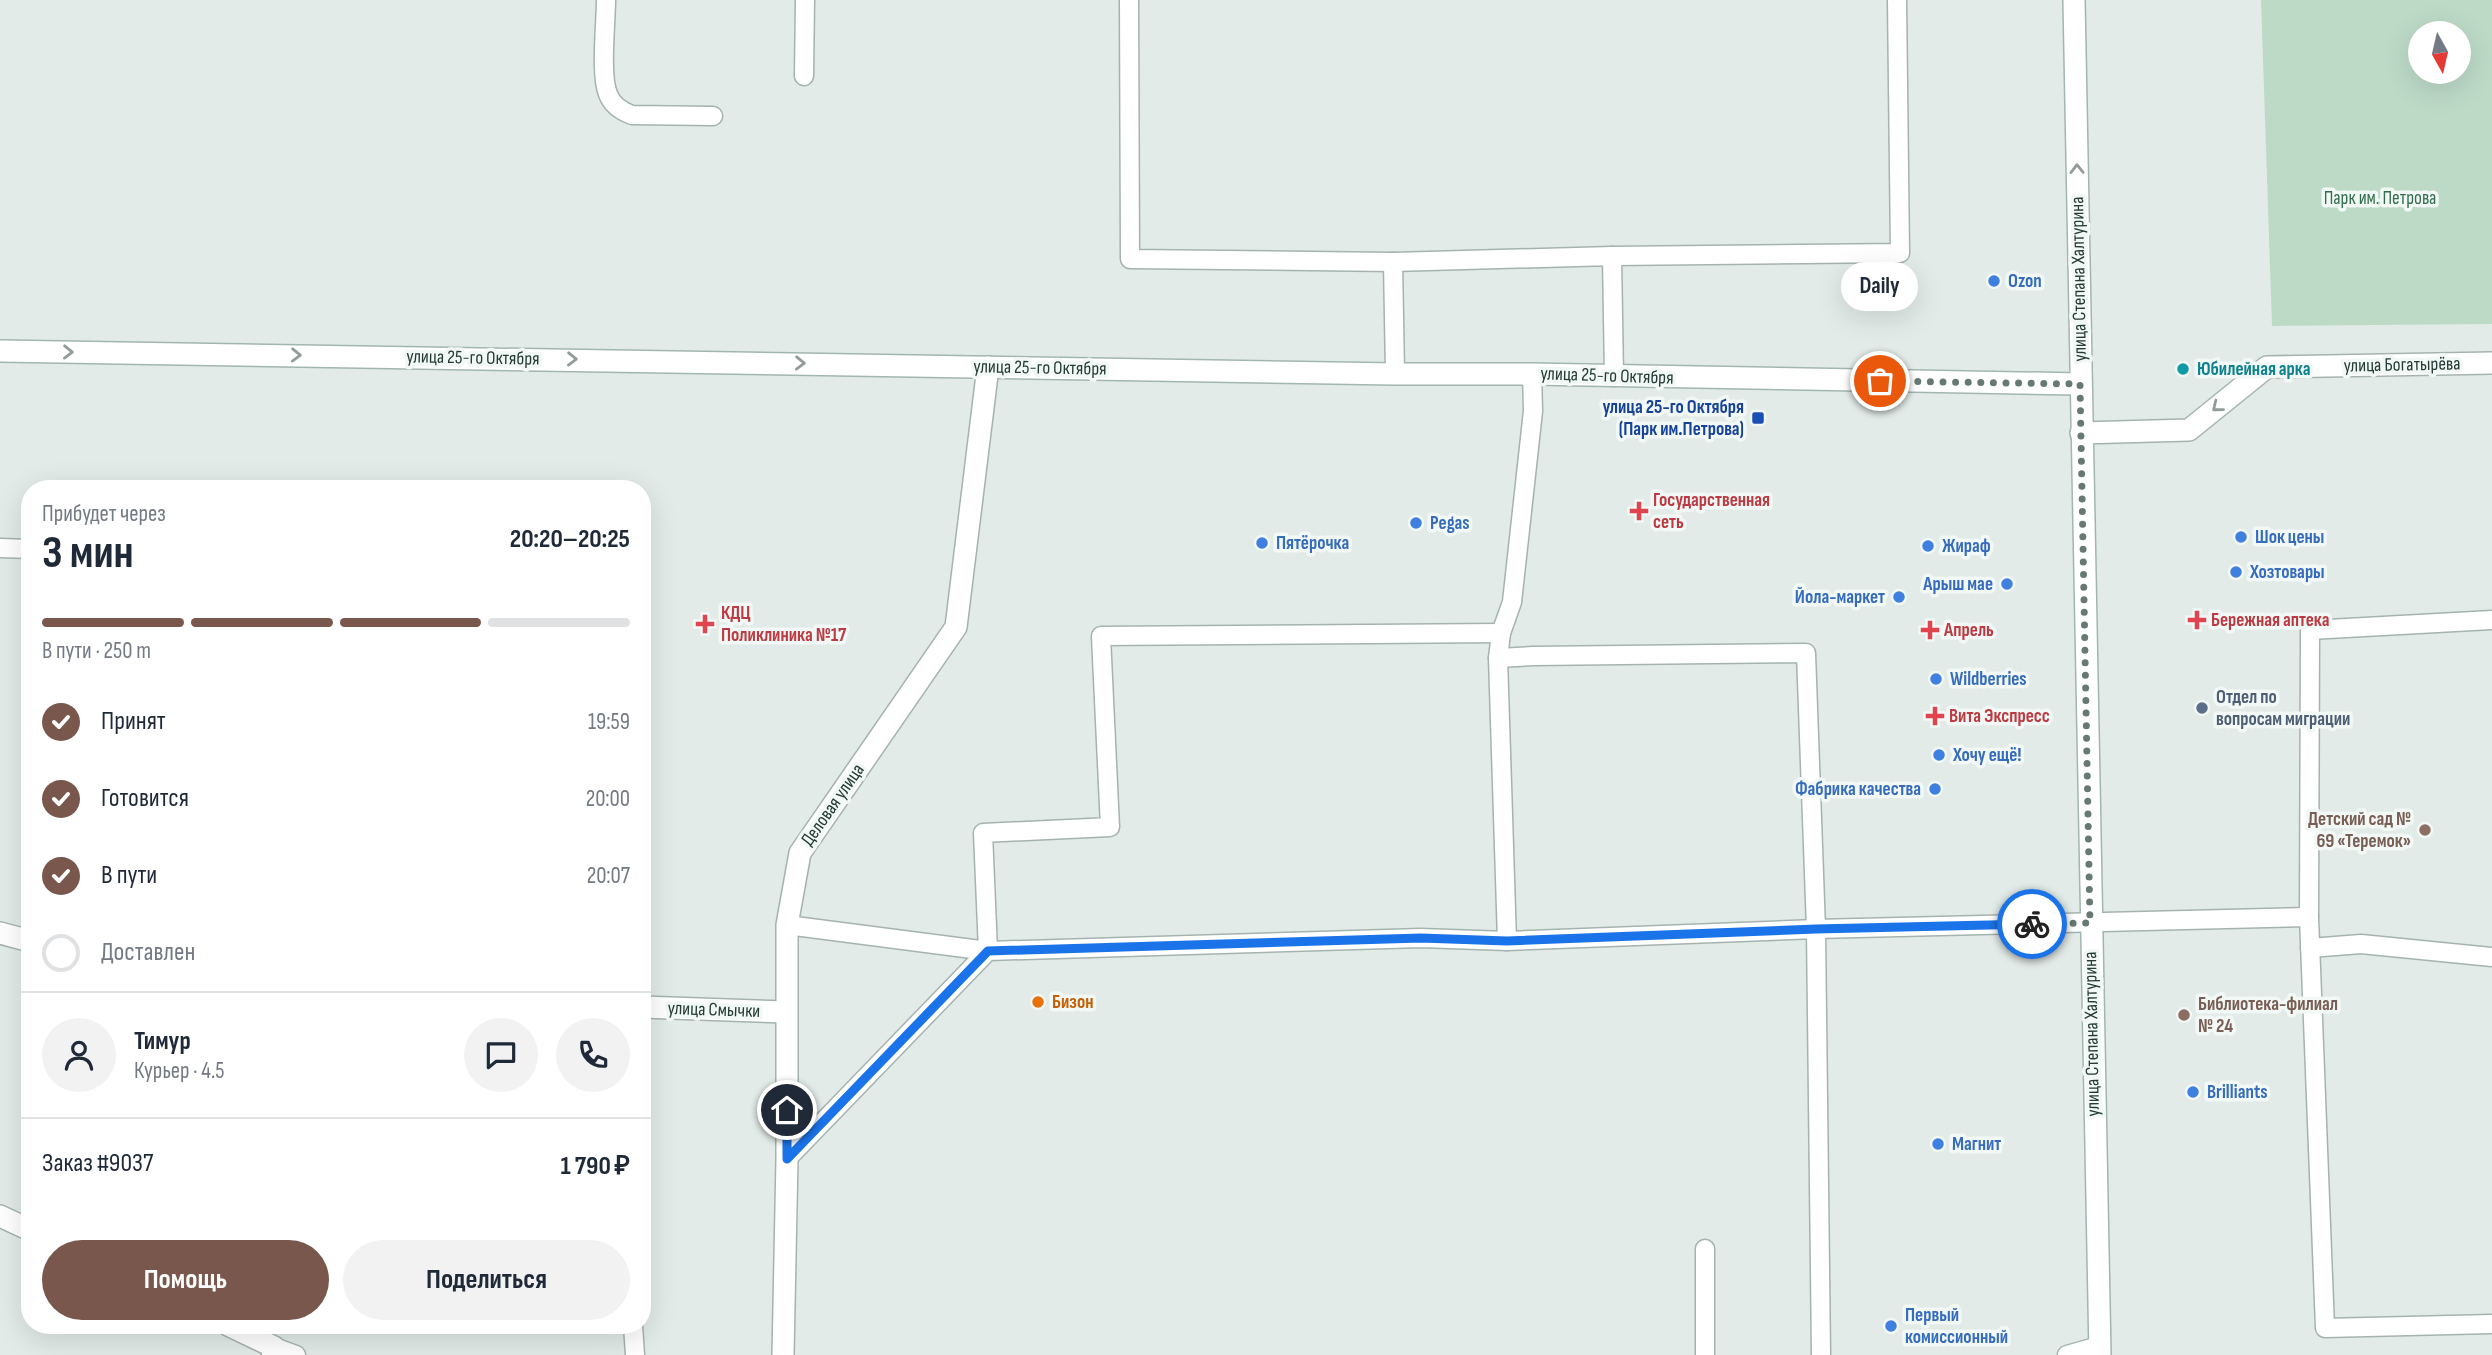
<!DOCTYPE html>
<html lang="ru">
<head>
<meta charset="utf-8">
<style>
	:root { --surface:#fff; --page:#f2f2f3; --text:#1f2937; --muted:#747a83; --line:#e0e1e3; --accent:#79574c }
	body { margin:0; font-family:"Sofia Sans Condensed",sans-serif; background:var(--page); color:var(--text); height:100vh; display:flex; flex-direction:column; font-size:26px; white-space:nowrap }
	* { box-sizing:border-box; margin:0 }
	p { font-size:23px; color:var(--muted) }
	.icon { flex:none; width:38px; height:38px; fill:none; stroke:currentColor; stroke-width:2; stroke-linecap:round; stroke-linejoin:round }
	.map { position:relative; flex:1; overflow:hidden }
	.details { position:absolute; left:21px; top:480px; width:630px; height:854px; display:flex; flex-direction:column; background:var(--surface); border-radius:28px; box-shadow:0 7px 28px #0002 }
	.details>* { flex:none }
	.needle { width:46px; rotate:172deg }
	.tools { position:absolute; left:2408px; top:21px; display:grid; gap:14px }
	.tools a { display:grid; place-items:center; width:63px; height:63px; border-radius:50%; background:var(--surface); box-shadow:0 7px 28px #0002; font-size:35px }
	.pin { position:absolute; display:grid; place-items:center; width:60px; height:60px; color:#fff; margin:-30px; border:4px solid #fff; border-radius:50%; box-shadow:0 2px 7px #0007 }
	.courier { position:absolute; display:grid; place-items:center; width:70px; height:70px; margin:-35px; border:5px solid #1a73e8; border-radius:50%; background:#fff; color:#222; box-shadow:0 2px 9px #0007 }
	.bubble { position:absolute; height:49px; border-radius:24px; background:var(--surface); box-shadow:0 7px 28px #0002; font-size:23px; font-weight:700; line-height:49px; text-align:center }
	.overview em { font-style:normal; font-weight:700 }
	.overview div { display:flex; flex-direction:column-reverse }
	.overview { display:flex; align-items:center; justify-content:space-between; height:119px; padding:0 21px }
	h1 { font-size:46px; font-weight:700; line-height:52px }
	.bar { display:grid; grid-template-columns:repeat(4,1fr); gap:10px 7px; align-content:center; height:84px; padding:0 21px }
	.bar i { height:9px; border-radius:5px; background:var(--line) }
	.bar .selected { background:var(--accent) }
	.bar p { grid-column:span 4 }
	.line { display:flex; align-items:center; gap:18px; padding:0 21px; border-top:2px solid var(--line) }
	.line div { flex:1 }
	.round { display:grid; place-items:center; flex:none; width:74px; height:74px; border-radius:37px; background:var(--page) }
	ol { padding:0 21px; list-style:none }
	li { display:flex; align-items:center; gap:21px; height:77px }
	li p { margin-inline-start:auto }
	li .icon { padding:7px; border-radius:50%; background:var(--accent); color:#fff; stroke-width:4 }
	li:last-child { color:var(--muted) }
	li i { width:38px; height:38px; border:4px solid var(--line); border-radius:50% }
	.primary-button { display:flex; gap:14px; margin-top:auto; padding:14px 21px }
	.primary-button a { flex:1; height:80px; border-radius:42px; background:var(--accent); color:#fff; font-size:28px; font-weight:700; line-height:80px; text-align:center }
	.primary-button a+a { background:var(--page); color:var(--text) }
	.map>svg:first-child { display:block }
	.green { fill:#bddac7; fill-rule:evenodd }
	.lines { fill:none; stroke-linecap:round; stroke-linejoin:round }
	.lane-casing { stroke:#a5b3af; stroke-width:21 }
	.street-casing { stroke:#a5b3af; stroke-width:24 }
	.secondary-casing { stroke:#a2b6b0; stroke-width:24 }
	.lane { stroke:#fff; stroke-width:18 }
	.street { stroke:#fff; stroke-width:21 }
	.secondary { stroke:#fff; stroke-width:21 }
	.oneway { stroke:#929d9a }
	.done { stroke:#667974; stroke-width:7; stroke-dasharray:0 12.6 }
	.route { stroke:#1a73e8; stroke-width:9 }
	.shop-dot { fill:#3f7fe0; stroke:#f2f8f5; stroke-width:2.5 }
	.culture-dot { fill:#0f9aa8; stroke:#f2f8f5; stroke-width:2.5 }
	.transit-dot { fill:#1a4fb4; stroke:#f2f8f5; stroke-width:2.5 }
	.health-dot { fill:#e0444e; stroke:#f2f8f5; stroke-width:2.5 }
	.service-dot { fill:#5c6f8a; stroke:#f2f8f5; stroke-width:2.5 }
	.education-dot { fill:#8d6e63; stroke:#f2f8f5; stroke-width:2.5 }
	.food-dot { fill:#e8710a; stroke:#f2f8f5; stroke-width:2.5 }
	.labels { text-anchor:middle; dominant-baseline:central; stroke-width:7; stroke-linejoin:round; paint-order:stroke }
	.park-label { font-size:19px; fill:#316e4e; stroke:#f2f8f5 }
	.street-label { font-size:19px; fill:#243b36; stroke:#f2f8f5 }
	.shop-label { font-size:19px; font-weight:bold; fill:#366cbe; stroke:#f2f8f5; text-anchor:start }
	.culture-label { font-size:19px; font-weight:bold; fill:#0d838f; stroke:#f2f8f5; text-anchor:start }
	.transit-label { font-size:19px; font-weight:bold; fill:#164399; stroke:#f2f8f5; text-anchor:end }
	.health-label { font-size:19px; font-weight:bold; fill:#be3a42; stroke:#f2f8f5; text-anchor:start }
	.service-label { font-size:19px; font-weight:bold; fill:#4e5e75; stroke:#f2f8f5; text-anchor:start }
	.education-label { font-size:19px; font-weight:bold; fill:#785e54; stroke:#f2f8f5; text-anchor:end }
	.food-label { font-size:19px; font-weight:bold; fill:#c56008; stroke:#f2f8f5; text-anchor:start }
</style>
</head>
<body>
<div class="map">
<svg width="2492" height="1355" viewBox="0 0 2492 1355">
	<rect width="100%" height="100%" fill="#e2ebe8"/>
	<path class="green" d="M 2261,0 L 2492,0 L 2492,324 L 2272,326 ZM 2420,33 L 2459,33 L 2459,72 L 2420,72 Z"/>
	<g class="lines">
		<defs>
			<g id="lane">
				<path d="M 606,0 C 606,23 600,75 608,94 C 612,105 621,111 632,115 L 713,116"/>
				<path d="M 1129,0 L 1130,259 L 1393,262"/>
				<path d="M 804,76 L 805,0"/>
				<path d="M 1612,256 L 1900,253 L 1897,0"/>
				<path d="M 1395,374 L 1393,262 L 1612,256 L 1614,377"/>
				<path d="M 1532,374 L 1533,411 L 1512,602 L 1501,633 L 1498,658 L 1507,941 L 1816,929 L 1821,1355"/>
				<path d="M 0,548 L 30,549"/>
				<path d="M 1498,658 L 1533,656 L 1806,653 L 1816,929 L 2309,917 L 2325,1328 L 2492,1324"/>
				<path d="M 2309,917 L 2310,630 L 2492,620"/>
				<path d="M 787,925 L 988,951 L 983,833 L 1110,827 L 1101,636 L 1501,633"/>
				<path d="M 2310,948 L 2361,944 L 2492,957"/>
				<path d="M 787,1159 L 988,951 L 1421,938 L 1507,941"/>
				<path d="M 633,1325 L 635,1355"/>
				<path d="M 271,1355 L 274,1347 L 296,1355"/>
				<path d="M 1705,1355 L 1705,1249"/>
				<path d="M 2067,1355 L 2099,1346"/>
			</g>
			<g id="street">
				<path d="M 2081,433 L 2189,430 L 2267,367 L 2492,363"/>
				<path d="M 0,933 L 30,941"/>
				<path d="M 642,1007 L 786,1012"/>
				<path d="M 0,1216 L 30,1230"/>
				<path d="M 228,1325 L 274,1347"/>
				<path d="M 783,1355 L 787,1159 L 787,925 L 800,853 L 956,627 L 988,367"/>
			</g>
			<g id="secondary">
				<path d="M 2074,0 L 2100,1355"/>
				<path d="M 0,351 L 1395,374 L 1532,374 L 2080,384"/>
			</g>
		</defs>
		<use href="#lane" class="lane-casing"/>
		<use href="#street" class="street-casing"/>
		<use href="#secondary" class="secondary-casing"/>
		<use href="#lane" class="lane"/>
		<use href="#street" class="street"/>
		<use href="#secondary" class="secondary"/>
	</g>
	<defs><path id="oneway-chevron" d="M-2-3.5L2.5 0L-2 3.5" fill="none" stroke-width="1.6" stroke-linecap="round" stroke-linejoin="round" transform="scale(1.75)"/></defs>
	<g class="oneway">
		<use href="#oneway-chevron" transform="translate(2077 169) rotate(-91)"/>
		<use href="#oneway-chevron" transform="translate(68 352) rotate(1)"/>
		<use href="#oneway-chevron" transform="translate(296 355) rotate(1)"/>
		<use href="#oneway-chevron" transform="translate(572 359) rotate(1)"/>
		<use href="#oneway-chevron" transform="translate(800 363) rotate(1)"/>
		<use href="#oneway-chevron" transform="translate(2217 407) rotate(141)"/>
	</g>
	<g class="lines">
		<path class="done" d="M 1880,381 L 2080,384 L 2090,923 L 2032,924"/>
		<path class="route" d="M 787,1110 L 787,1159 L 988,951 L 1421,938 L 1507,941 L 1816,929 L 2032,924"/>
	</g>
	<g class="shop-dot">
		<circle cx="1994" cy="281" r="7"/>
		<circle cx="1416" cy="523" r="7"/>
		<circle cx="2241" cy="537" r="7"/>
		<circle cx="1262" cy="543" r="7"/>
		<circle cx="1928" cy="546" r="7"/>
		<circle cx="2236" cy="572" r="7"/>
		<circle cx="2007" cy="584" r="7"/>
		<circle cx="1899" cy="597" r="7"/>
		<circle cx="1936" cy="679" r="7"/>
		<circle cx="1939" cy="755" r="7"/>
		<circle cx="1935" cy="789" r="7"/>
		<circle cx="2193" cy="1092" r="7"/>
		<circle cx="1938" cy="1144" r="7"/>
		<circle cx="1891" cy="1326" r="7"/>
	</g>
	<circle class="culture-dot" cx="2183" cy="369" r="7"/>
	<rect class="transit-dot" x="1751" y="411" width="14" height="14" rx="3.5"/>
	<g class="health-dot">
		<path d="M1635.5 500.5h7v7h7v7h-7v7h-7v-7h-7v-7h7z"/>
		<path d="M2193.5 609.5h7v7h7v7h-7v7h-7v-7h-7v-7h7z"/>
		<path d="M701.5 613.5h7v7h7v7h-7v7h-7v-7h-7v-7h7z"/>
		<path d="M1926.5 619.5h7v7h7v7h-7v7h-7v-7h-7v-7h7z"/>
		<path d="M1931.5 705.5h7v7h7v7h-7v7h-7v-7h-7v-7h7z"/>
	</g>
	<circle class="service-dot" cx="2202" cy="708" r="7"/>
	<g class="education-dot">
		<circle cx="2425" cy="830" r="7"/>
		<circle cx="2184" cy="1015" r="7"/>
	</g>
	<circle class="food-dot" cx="1038" cy="1002" r="7"/>
	<g class="labels">
		<g class="park-label">
			<text x="2380" y="198">Парк им. Петрова</text>
		</g>
		<g class="street-label">
			<text transform="translate(2079 279) rotate(-91)">улица Степана Халтурина</text>
			<text transform="translate(473 358) rotate(1)">улица 25-го Октября</text>
			<text transform="translate(2402 365) rotate(-1)">улица Богатырёва</text>
			<text transform="translate(1040 368) rotate(1)">улица 25-го Октября</text>
			<text transform="translate(1607 376) rotate(2)">улица 25-го Октября</text>
			<text transform="translate(833 805) rotate(-55)">Деловая улица</text>
			<text transform="translate(714 1010) rotate(2)">улица Смычки</text>
			<text transform="translate(2092 1034) rotate(-91)">улица Степана Халтурина</text>
		</g>
		<g class="shop-label">
			<text x="2008" y="281">Ozon</text>
			<text x="1430" y="523">Pegas</text>
			<text x="2255" y="537">Шок цены</text>
			<text x="1276" y="543">Пятёрочка</text>
			<text x="1942" y="546">Жираф</text>
			<text x="2250" y="572">Хозтовары</text>
			<text x="1993" y="584" text-anchor="end">Арыш мае</text>
			<text x="1885" y="597" text-anchor="end">Йола-маркет</text>
			<text x="1950" y="679">Wildberries</text>
			<text x="1953" y="755">Хочу ещё!</text>
			<text x="1921" y="789" text-anchor="end">Фабрика качества</text>
			<text x="2207" y="1092">Brilliants</text>
			<text x="1952" y="1144">Магнит</text>
			<text x="1905" y="1315">Первый<tspan x="1905" dy="22">комиссионный</tspan></text>
		</g>
		<g class="culture-label">
			<text x="2197" y="369">Юбилейная арка</text>
		</g>
		<g class="transit-label">
			<text x="1744" y="407">улица 25-го Октября<tspan x="1744" dy="22">(Парк им.Петрова)</tspan></text>
		</g>
		<g class="health-label">
			<text x="1653" y="500">Государственная<tspan x="1653" dy="22">сеть</tspan></text>
			<text x="721" y="613">КДЦ<tspan x="721" dy="22">Поликлиника №17</tspan></text>
			<text x="2211" y="620">Бережная аптека</text>
			<text x="1944" y="630">Апрель</text>
			<text x="1949" y="716">Вита Экспресс</text>
		</g>
		<g class="service-label">
			<text x="2216" y="697">Отдел по<tspan x="2216" dy="22">вопросам миграции</tspan></text>
		</g>
		<g class="education-label">
			<text x="2411" y="819">Детский сад №<tspan x="2411" dy="22">69 «Теремок»</tspan></text>
			<text x="2198" y="1004" text-anchor="start">Библиотека-филиал<tspan x="2198" dy="22">№ 24</tspan></text>
		</g>
		<g class="food-label">
			<text x="1052" y="1002">Бизон</text>
		</g>
	</g>
</svg>
<div class="tools">
<a><svg class="needle" viewBox="-14 -14 28 28"><path d="M0-13l5 13h-10z" fill="#e53935"/><path d="M0 13l5-13h-10z" fill="#747a83"/></svg></a>
</div>
<div class="pin" style="left:1880px;top:381px;background:#ea580c"><svg class="icon" aria-label="bag" viewBox="0 0 24 24"><path d="M5 8h14l-1 12H6zM9 8a3 3 0 0 1 6 0"/></svg></div>
<div class="pin" style="left:787px;top:1110px;background:#1f2937"><svg class="icon" aria-label="home" viewBox="0 0 24 24"><path d="M3 11l9-7 9 7M6 9v11h12V9"/></svg></div>
<div class="courier" style="left:2032px;top:924px"><svg class="icon" aria-label="bike" viewBox="0 0 24 24"><circle cx="6" cy="16" r="4"/><circle cx="18" cy="16" r="4"/><path d="M6 16l4-8h5l3 8M10 8l3 8H6M13 5h3"/></svg></div>
<div class="bubble" style="left:1841px;top:262px;width:77px">Daily</div>
<section class="details">
<div class="overview"><div><h1>3 мин</h1><p>Прибудет через</p></div><em>20:20–20:25</em></div>
<div class="bar"><i class="selected"></i><i class="selected"></i><i class="selected"></i><i></i><p>В пути · 250 m</p></div>
<ol>
<li><svg class="icon" aria-label="check" viewBox="0 0 24 24"><path d="M5 12l5 5 9-10"/></svg>Принят<p>19:59</p></li>
<li><svg class="icon" aria-label="check" viewBox="0 0 24 24"><path d="M5 12l5 5 9-10"/></svg>Готовится<p>20:00</p></li>
<li><svg class="icon" aria-label="check" viewBox="0 0 24 24"><path d="M5 12l5 5 9-10"/></svg>В пути<p>20:07</p></li>
<li><i></i>Доставлен</li>
</ol>
<div class="line" style="height:126px"><a class="round"><svg class="icon" aria-label="person" viewBox="0 0 24 24"><circle cx="12" cy="8" r="4"/><path d="M4 21q1-7 8-7t8 7"/></svg></a><div><b>Тимур</b><p>Курьер · 4.5</p></div><a class="round"><svg class="icon" aria-label="chat" viewBox="0 0 24 24"><path d="M4 5h16v11H9l-5 4z"/></svg></a><a class="round"><svg class="icon" aria-label="phone" viewBox="0 0 24 24"><path d="M5 4h4l2 5-3 2q2 4 5 5l2-3 5 2v4C11 20 4 13 5 4z"/></svg></a></div>
<div class="line" style="height:91px"><div>Заказ #9037</div><b>1 790 ₽</b></div>
<div class="primary-button"><a>Помощь</a><a>Поделиться</a></div>
</section>
</div>
</body>
</html>
